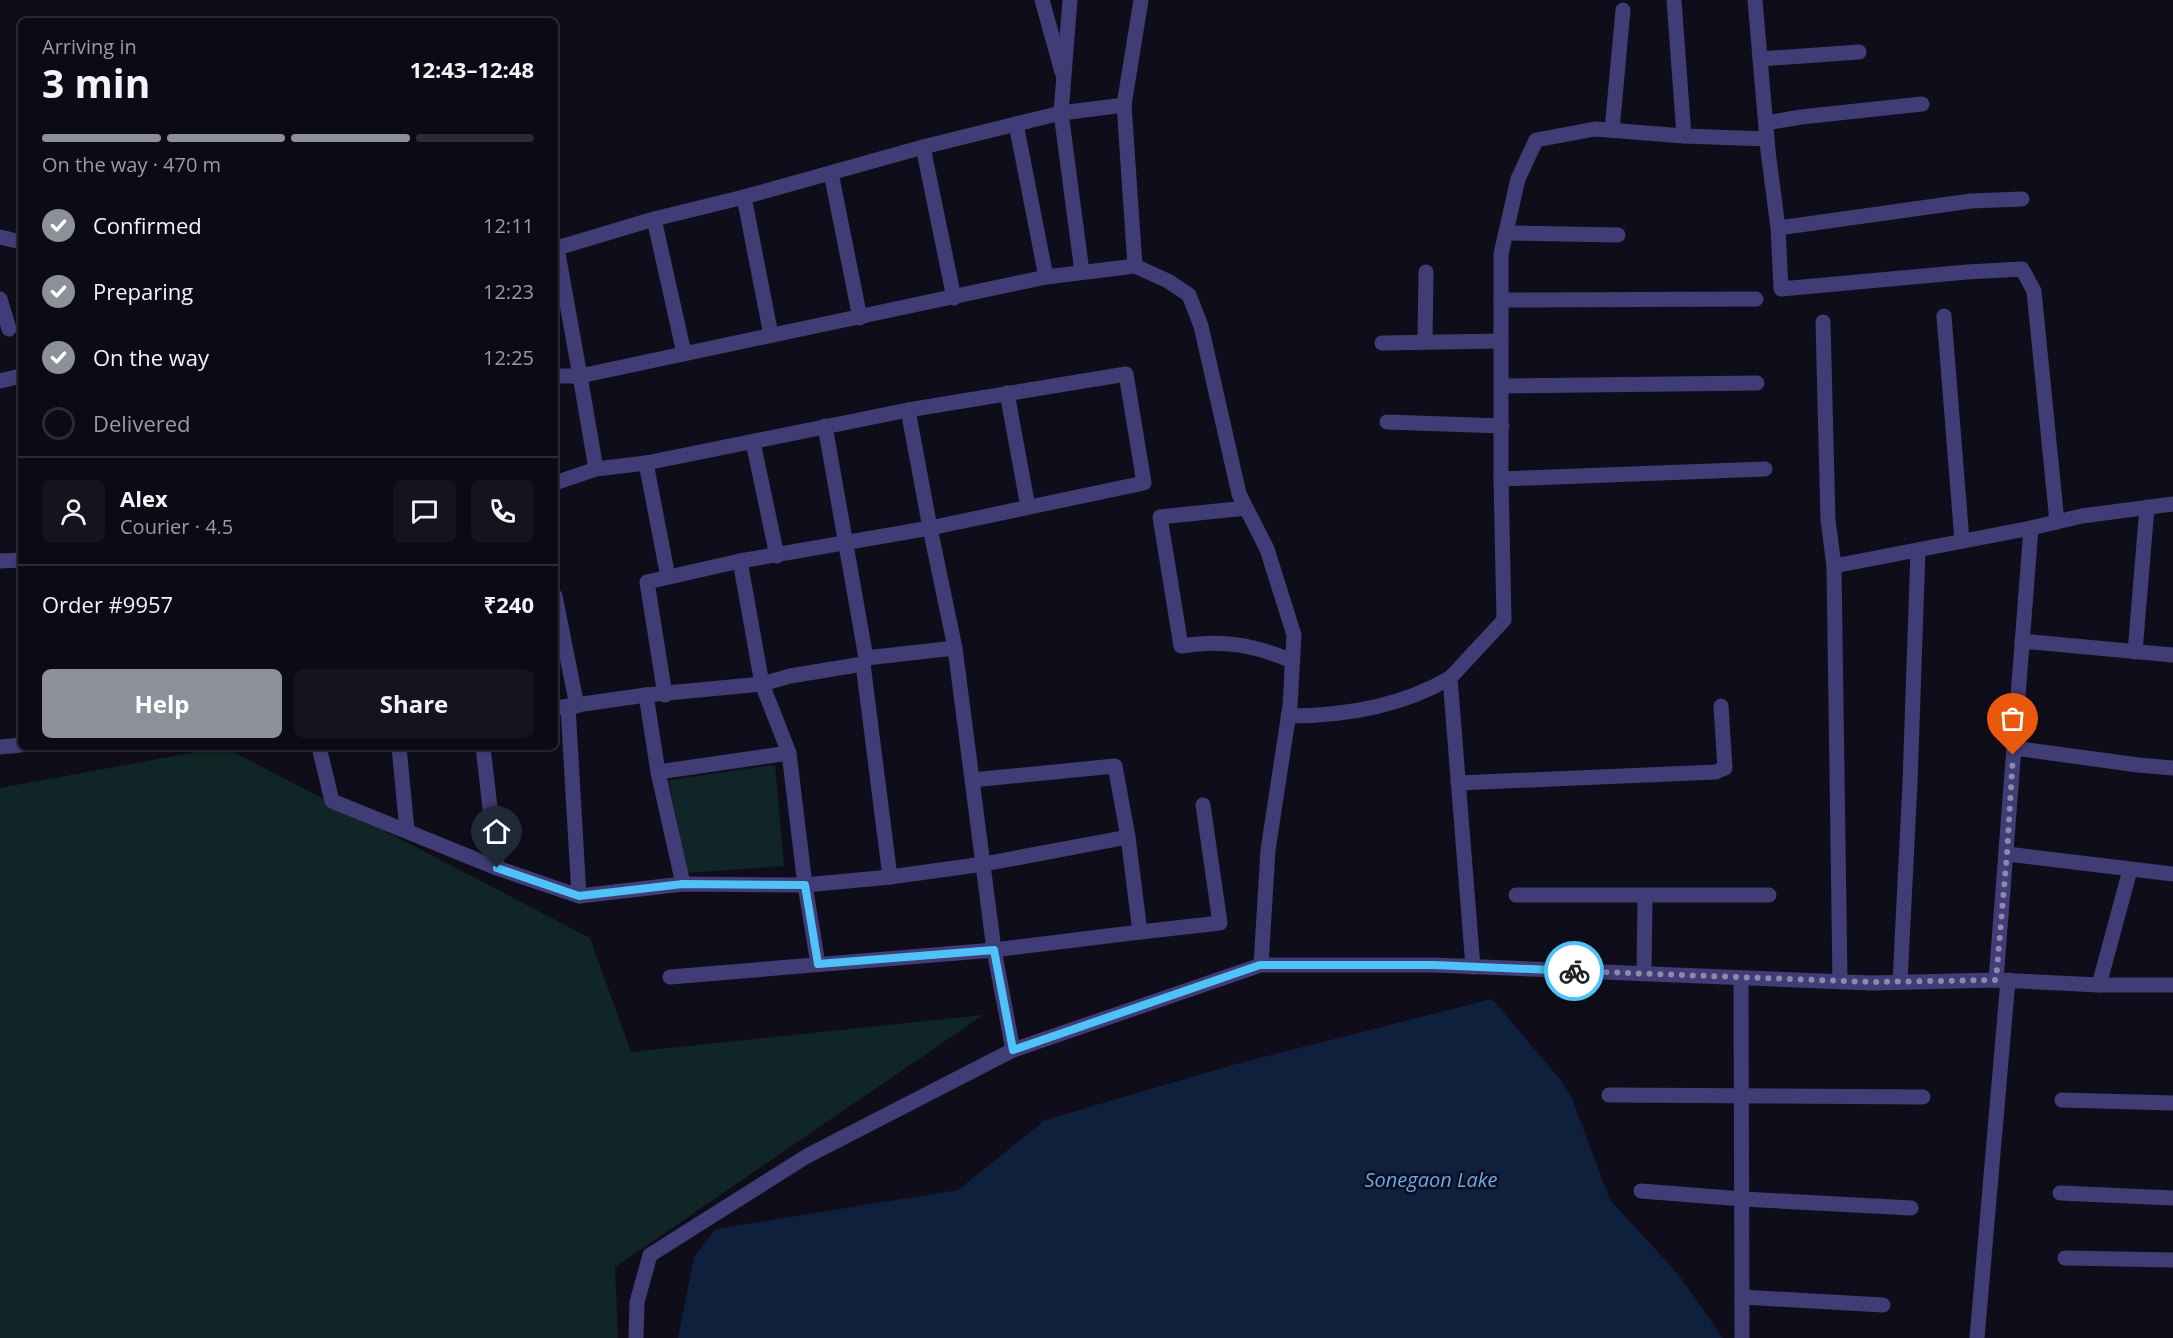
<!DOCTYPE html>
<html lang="en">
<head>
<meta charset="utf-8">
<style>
	:root { --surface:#0c0a14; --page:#15131d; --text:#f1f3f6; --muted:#9a9aa0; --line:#2c2b34; --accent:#8c9099 }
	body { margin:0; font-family:"Open Sans",sans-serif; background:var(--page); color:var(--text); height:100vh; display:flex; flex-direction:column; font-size:22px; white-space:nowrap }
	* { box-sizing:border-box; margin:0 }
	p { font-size:20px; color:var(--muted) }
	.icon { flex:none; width:33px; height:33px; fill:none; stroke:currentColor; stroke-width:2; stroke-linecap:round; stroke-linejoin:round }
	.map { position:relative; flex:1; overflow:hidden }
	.side { position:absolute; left:18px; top:18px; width:540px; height:732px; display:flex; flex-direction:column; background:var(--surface); border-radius:9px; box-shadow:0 2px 4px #0004,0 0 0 2px var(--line) }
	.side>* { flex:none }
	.pin { position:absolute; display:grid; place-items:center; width:51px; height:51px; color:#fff; margin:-62px -26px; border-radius:50% 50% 50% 0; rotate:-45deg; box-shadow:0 0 6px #0007 }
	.pin .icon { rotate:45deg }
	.courier { position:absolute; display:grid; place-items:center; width:60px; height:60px; margin:-30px; border:4px solid #4fc3f7; border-radius:50%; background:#fff; color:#222; box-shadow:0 2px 8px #0007 }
	.head em { font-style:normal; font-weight:700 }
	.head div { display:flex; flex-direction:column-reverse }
	.head { display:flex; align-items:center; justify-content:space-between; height:102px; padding:0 24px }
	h1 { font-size:39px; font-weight:700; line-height:45px }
	.bar { display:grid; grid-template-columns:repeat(4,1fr); gap:9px 6px; align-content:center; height:72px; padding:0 24px }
	.bar i { height:8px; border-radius:4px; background:var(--line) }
	.bar .selected { background:var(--accent) }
	.bar p { grid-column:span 4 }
	.line { display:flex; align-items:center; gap:15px; padding:0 24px; border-top:2px solid var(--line) }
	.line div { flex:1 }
	.round { display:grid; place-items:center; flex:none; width:63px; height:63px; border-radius:9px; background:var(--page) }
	ol { padding:0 24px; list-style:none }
	li { display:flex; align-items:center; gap:18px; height:66px }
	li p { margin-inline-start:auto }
	li .icon { padding:6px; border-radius:50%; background:var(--accent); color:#fff; stroke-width:4 }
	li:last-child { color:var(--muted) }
	li i { width:33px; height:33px; border:3px solid var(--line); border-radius:50% }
	.primary-button { display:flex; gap:12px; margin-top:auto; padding:12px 24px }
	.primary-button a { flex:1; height:69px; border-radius:9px; background:var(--accent); color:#fff; font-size:24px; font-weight:700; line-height:69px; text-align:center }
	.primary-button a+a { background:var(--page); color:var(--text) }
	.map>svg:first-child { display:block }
	.green { fill:#102525 }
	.water { fill:#0f203d }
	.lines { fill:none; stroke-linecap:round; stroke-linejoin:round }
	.minor { stroke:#403c76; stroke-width:15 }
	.done { stroke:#8e88ad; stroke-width:6; stroke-dasharray:0 10.8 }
	.route { stroke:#4fc3f7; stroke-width:8 }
	.labels { text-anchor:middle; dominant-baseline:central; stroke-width:5; stroke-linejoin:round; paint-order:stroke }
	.water-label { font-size:20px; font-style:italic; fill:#63abf1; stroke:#100d1b }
</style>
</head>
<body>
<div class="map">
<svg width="2173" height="1338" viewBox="0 0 2173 1338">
	<rect width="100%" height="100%" fill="#100d1b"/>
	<g class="green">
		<path d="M 224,747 L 590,938 L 631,1052 L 983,1015 L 615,1267 L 618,1338 L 0,1338 L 0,788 Z"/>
		<path d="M 775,765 L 784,866 L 687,873 L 669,780 Z"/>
	</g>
	<path class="water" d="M 1492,999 L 1560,1079 L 1571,1096 L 1610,1200 L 1678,1274 L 1723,1338 L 678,1338 L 694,1257 L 715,1229 L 958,1190 L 1045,1120 L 1236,1064 Z"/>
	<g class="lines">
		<g class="minor">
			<path d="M 1042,0 L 1062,72"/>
			<path d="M 1070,0 L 1061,113 L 1082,272"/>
			<path d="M 1674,0 L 1684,136"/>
			<path d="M 1755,0 L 1768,151 L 1778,228 L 1781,289 L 1967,272 L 2022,269 L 2034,291 L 2057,522"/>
			<path d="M 1760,59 L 1859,52"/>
			<path d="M 1766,123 L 1801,117 L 1922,104"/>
			<path d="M 1016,124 L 1046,277"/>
			<path d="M 1612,130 L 1623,10"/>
			<path d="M 923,147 L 1061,113 L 1124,105"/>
			<path d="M 831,173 L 860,318"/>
			<path d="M 744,197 L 771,335"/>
			<path d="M 654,219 L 744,197 L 923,147 L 954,298"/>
			<path d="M 1778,228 L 1971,201 L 2022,199"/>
			<path d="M 1506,233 L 1618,235"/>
			<path d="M 0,237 L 21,242"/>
			<path d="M 557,248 L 654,219 L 684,353"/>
			<path d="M 555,249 L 557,248 L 580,376 L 1046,277 L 1135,266 L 1168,281 L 1189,295 L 1201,326 L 1239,494 L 1267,549 L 1294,635 L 1290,706 L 1268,850 L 1261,965"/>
			<path d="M 1135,266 L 1124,105 L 1141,0"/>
			<path d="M 0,299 L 9,329"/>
			<path d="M 1501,300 L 1756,299"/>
			<path d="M 1944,316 L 1962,541"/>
			<path d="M 1823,322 L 1828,520 L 1834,566"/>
			<path d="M 1425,342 L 1426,272"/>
			<path d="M 1382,343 L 1501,341"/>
			<path d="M 555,376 L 580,376 L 596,469 L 646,463 L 908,410 L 1126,374 L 1144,483 L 930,528 L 740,561 L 647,582 L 665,695"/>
			<path d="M 0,381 L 21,376"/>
			<path d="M 1502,386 L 1757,383"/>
			<path d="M 1007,393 L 1028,507"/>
			<path d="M 1387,422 L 1502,426"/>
			<path d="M 825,426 L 866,658"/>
			<path d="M 753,442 L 777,556"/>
			<path d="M 646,463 L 668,577"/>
			<path d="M 1501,479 L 1765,469"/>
			<path d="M 555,483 L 596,469"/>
			<path d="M 1246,508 L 1160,517 L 1181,646 C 1221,639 1255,645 1292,661"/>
			<path d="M 0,561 L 21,560"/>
			<path d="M 740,561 L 762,684 L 789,753"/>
			<path d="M 555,596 L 577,706"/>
			<path d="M 2022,641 L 2173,655"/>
			<path d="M 2135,652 L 2147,507"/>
			<path d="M 863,664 L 890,877"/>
			<path d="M 646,695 L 658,772 L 683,884"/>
			<path d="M 568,707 L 579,896"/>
			<path d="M 555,708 L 646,695 L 762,684 L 790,676 L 863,664 L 866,658 L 955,648"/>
			<path d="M 1288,716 C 1343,716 1402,706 1450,678"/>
			<path d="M 0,747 L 21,745"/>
			<path d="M 319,747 L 332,801 L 497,868 L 579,896 L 683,884 L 805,885 L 789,753 L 658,772"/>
			<path d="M 399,747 L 407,830"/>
			<path d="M 483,747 L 497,868"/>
			<path d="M 2014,748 L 2138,765 L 2173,768"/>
			<path d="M 972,780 L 1115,766 L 1128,837"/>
			<path d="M 1458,783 L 1716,772 L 1725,768 L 1721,706"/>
			<path d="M 2007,854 L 2173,874"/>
			<path d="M 1516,895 L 1769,895"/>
			<path d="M 1140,932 L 1220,923 L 1203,805"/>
			<path d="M 1473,967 L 1450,678 L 1504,620 L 1501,479 L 1501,254 L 1518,179 L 1536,140 L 1595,129 L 1684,136 L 1767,139"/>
			<path d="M 1644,974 L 1645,896"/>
			<path d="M 670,977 L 994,950 L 1140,932 L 1128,837 L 984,864 L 890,877 L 805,885 L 818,964"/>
			<path d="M 1741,978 L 1742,1338"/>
			<path d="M 1996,980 L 2031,528 L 2082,516 L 2173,504"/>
			<path d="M 1840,981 L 1834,566 L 2031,528"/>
			<path d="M 1900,982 L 1910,783 L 1918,550"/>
			<path d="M 2099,985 L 2130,870"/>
			<path d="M 1013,1050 L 1261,965 L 1434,965 L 1871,983 L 1996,980 L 2099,985 L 2173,985"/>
			<path d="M 1609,1095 L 1923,1097"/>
			<path d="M 2062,1100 L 2173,1103"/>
			<path d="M 1641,1191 L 1743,1199 L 1911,1208"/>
			<path d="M 2060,1193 L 2173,1198"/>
			<path d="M 2065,1258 L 2173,1260"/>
			<path d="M 1742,1297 L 1883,1305"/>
			<path d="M 636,1338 L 637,1302 L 650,1255 L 807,1156 L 1013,1050 L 994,950 L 955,648 L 930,528 L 908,410"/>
			<path d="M 1977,1338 L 2008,980"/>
		</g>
	</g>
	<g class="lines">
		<path class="done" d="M 1574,971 L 1871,982 L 1996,980 L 2007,854 L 2013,755"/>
		<path class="route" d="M 497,868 L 579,896 L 683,884 L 805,885 L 818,964 L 994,950 L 1013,1050 L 1260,965 L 1434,965 L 1574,971"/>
	</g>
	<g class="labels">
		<g class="water-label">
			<text x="1431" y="1179">Sonegaon Lake</text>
		</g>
	</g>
</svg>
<div class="pin" style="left:2013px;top:755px;background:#ea580c"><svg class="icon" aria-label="bag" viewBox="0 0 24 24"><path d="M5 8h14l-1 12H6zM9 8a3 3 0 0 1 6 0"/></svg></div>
<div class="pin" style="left:497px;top:868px;background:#1f2937"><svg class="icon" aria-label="home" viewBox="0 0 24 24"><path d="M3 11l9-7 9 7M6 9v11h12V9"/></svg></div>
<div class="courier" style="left:1574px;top:971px"><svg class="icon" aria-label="bike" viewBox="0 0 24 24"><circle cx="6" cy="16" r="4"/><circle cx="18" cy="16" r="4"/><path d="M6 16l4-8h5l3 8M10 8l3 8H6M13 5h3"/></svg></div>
<section class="side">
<div class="head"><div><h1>3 min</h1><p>Arriving in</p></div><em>12:43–12:48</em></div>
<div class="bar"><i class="selected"></i><i class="selected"></i><i class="selected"></i><i></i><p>On the way · 470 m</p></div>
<ol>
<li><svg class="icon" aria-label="check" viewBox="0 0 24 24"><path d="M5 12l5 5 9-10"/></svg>Confirmed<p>12:11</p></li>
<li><svg class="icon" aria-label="check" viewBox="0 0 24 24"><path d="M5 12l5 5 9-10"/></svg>Preparing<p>12:23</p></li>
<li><svg class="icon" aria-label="check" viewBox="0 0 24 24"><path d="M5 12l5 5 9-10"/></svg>On the way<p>12:25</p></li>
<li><i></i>Delivered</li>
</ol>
<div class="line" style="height:108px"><a class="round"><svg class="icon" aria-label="person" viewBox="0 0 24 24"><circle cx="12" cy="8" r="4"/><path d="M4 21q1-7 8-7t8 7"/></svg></a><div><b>Alex</b><p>Courier · 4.5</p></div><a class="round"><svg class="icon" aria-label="chat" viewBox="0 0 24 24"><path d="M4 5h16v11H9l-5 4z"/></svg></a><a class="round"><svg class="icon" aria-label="phone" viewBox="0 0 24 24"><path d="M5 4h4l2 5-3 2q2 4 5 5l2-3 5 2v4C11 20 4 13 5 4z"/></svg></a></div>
<div class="line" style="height:78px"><div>Order #9957</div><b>₹240</b></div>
<div class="primary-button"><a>Help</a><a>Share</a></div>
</section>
</div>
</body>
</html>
